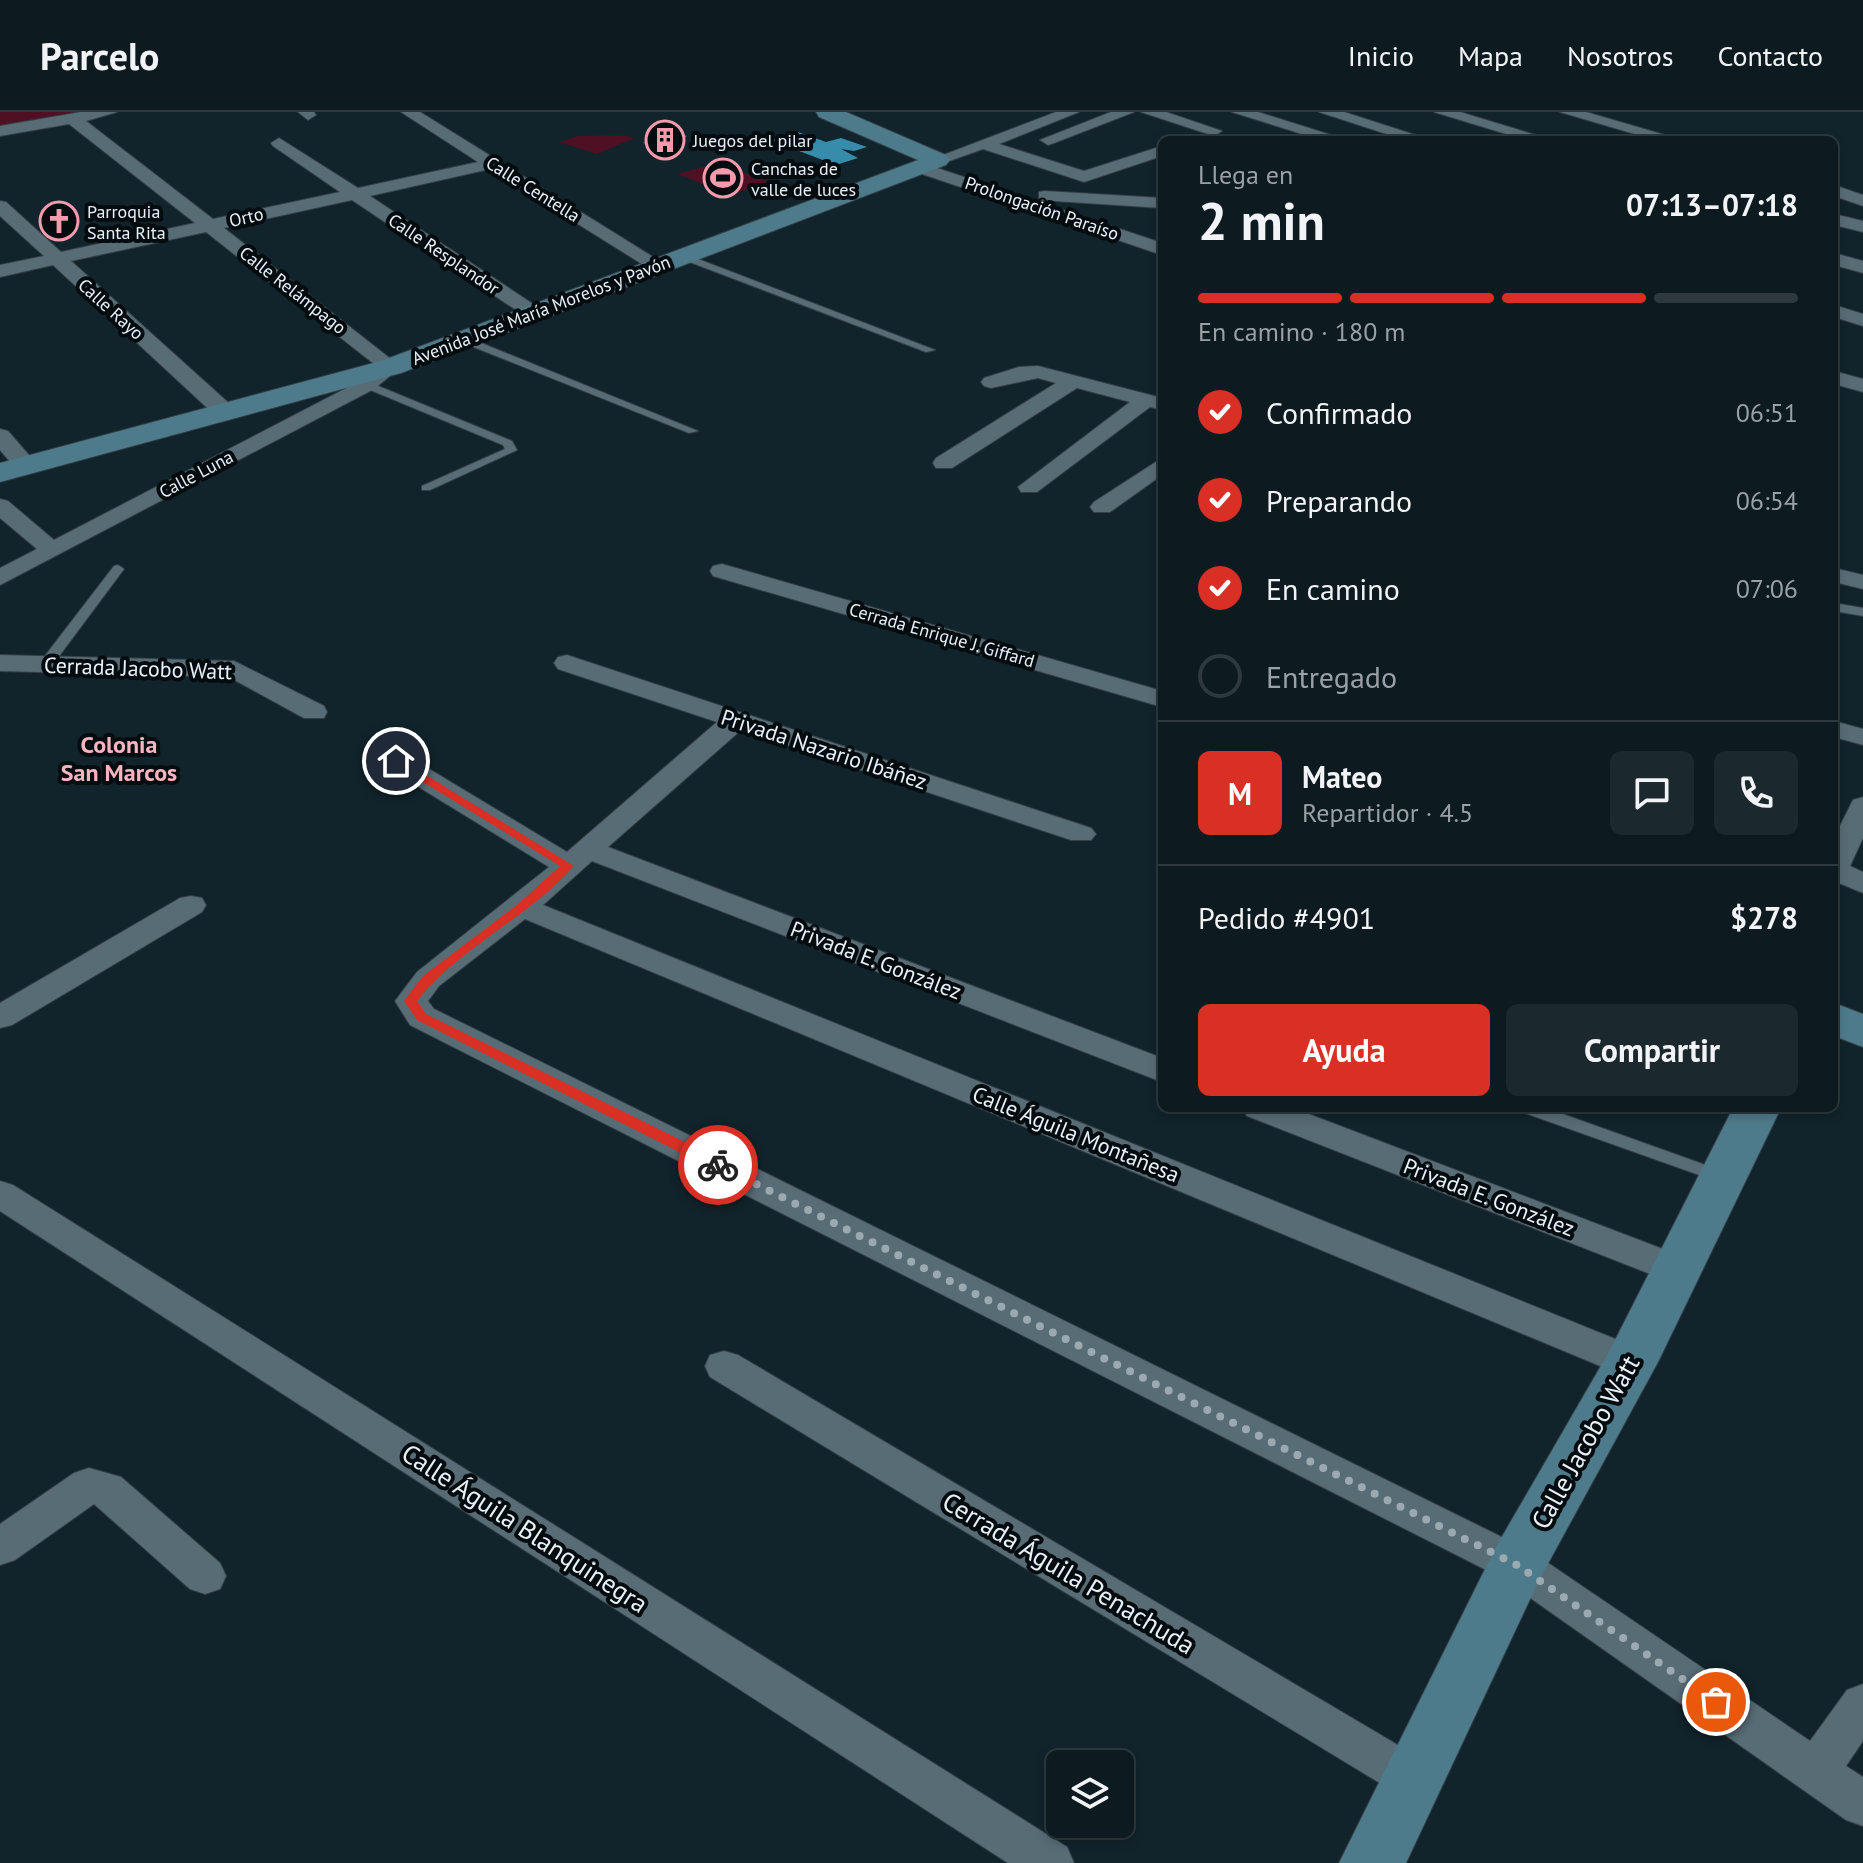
<!DOCTYPE html>
<html lang="es">
<head>
<meta charset="utf-8">
<style>
	:root { --surface:#0d1b20; --page:#1b282d; --text:#f1f3f6; --muted:#9aa1a5; --line:#2d393e; --accent:#d93025 }
	body { margin:0; font-family:"PT Sans",sans-serif; background:var(--page); color:var(--text); height:100vh; display:flex; flex-direction:column; font-size:30px; white-space:nowrap }
	* { box-sizing:border-box; margin:0 }
	p { font-size:26px; color:var(--muted) }
	.icon { flex:none; width:44px; height:44px; fill:none; stroke:currentColor; stroke-width:2; stroke-linecap:round; stroke-linejoin:round }
	.map { position:relative; flex:1; overflow:hidden }
	.sheet { position:absolute; left:1158px; top:24px; width:680px; height:976px; display:flex; flex-direction:column; background:var(--surface); border-radius:12px; box-shadow:0 4px 12px #0003,0 0 0 2px var(--line) }
	.sheet>* { flex:none }
	.buttons { position:absolute; left:1046px; top:1638px; display:grid; gap:16px }
	.buttons a { display:grid; place-items:center; width:88px; height:88px; border-radius:12px; background:var(--surface); box-shadow:0 4px 12px #0003,0 0 0 2px var(--line); font-size:40px }
	.pin { position:absolute; display:grid; place-items:center; width:68px; height:68px; color:#fff; margin:-34px; border:4px solid #fff; border-radius:50%; box-shadow:0 2px 8px #0007 }
	.courier { position:absolute; display:grid; place-items:center; width:80px; height:80px; margin:-40px; border:6px solid #d93025; border-radius:50%; background:#fff; color:#222; box-shadow:0 2px 10px #0007 }
	.head em { font-style:normal; font-weight:700 }
	.head div { display:flex; flex-direction:column-reverse }
	.head { display:flex; align-items:center; justify-content:space-between; height:136px; padding:0 40px }
	h1 { font-size:52px; font-weight:700; line-height:60px }
	.bar { display:grid; grid-template-columns:repeat(4,1fr); gap:12px 8px; align-content:center; height:96px; padding:0 40px }
	.bar i { height:10px; border-radius:6px; background:var(--line) }
	.bar .active { background:var(--accent) }
	.bar p { grid-column:span 4 }
	.line { display:flex; align-items:center; gap:20px; padding:0 40px; border-top:2px solid var(--line) }
	.line div { flex:1 }
	.round { display:grid; place-items:center; flex:none; width:84px; height:84px; border-radius:12px; background:var(--page) }
	ol { padding:0 40px; list-style:none }
	li { display:flex; align-items:center; gap:24px; height:88px }
	li p { margin-inline-start:auto }
	li .icon { padding:8px; border-radius:50%; background:var(--accent); color:#fff; stroke-width:4 }
	li:last-child { color:var(--muted) }
	li i { width:44px; height:44px; border:4px solid var(--line); border-radius:50% }
	.action { display:flex; gap:16px; margin-top:auto; padding:16px 40px }
	.action a { flex:1; height:92px; border-radius:12px; background:var(--accent); color:#fff; font-size:32px; font-weight:700; line-height:92px; text-align:center }
	.action a+a { background:var(--page); color:var(--text) }
	header { display:flex; align-items:center; gap:48px; box-sizing:border-box; height:112px; padding:0 40px; background:var(--surface); border-bottom:2px solid var(--line) }
	header strong { font-size:38px }
	nav { display:flex; gap:44px; margin-inline-start:auto; font-size:28px }
	.map>svg:first-child { display:block }
	.green { fill:#4f1024 }
	.building { fill:#368caa }
	.lines { fill:none; stroke-linecap:round; stroke-linejoin:round }
	.lane-casing { stroke:#333f45; stroke-width:2 }
	.street-casing { stroke:#333f45; stroke-width:2 }
	.secondary-casing { stroke:#333f45; stroke-width:2 }
	.lane { fill:#586c75; fill-rule:evenodd }
	.street { fill:#586c75; fill-rule:evenodd }
	.secondary { fill:#4e7b8b; fill-rule:evenodd }
	.route { fill:#d93025 }
	.done { stroke:#9baab0; stroke-width:8; stroke-dasharray:0 14.4 }
	.labels { text-anchor:middle; dominant-baseline:central; stroke-width:8; stroke-linejoin:round; paint-order:stroke }
	.far-poi-label { font-size:18px; fill:#e6f2f7; stroke:#050c0f; text-anchor:start }
	.far-street-label { font-size:18px; fill:#e6f2f7; stroke:#050c0f }
	.street-label { font-size:22px; fill:#e6f2f7; stroke:#050c0f }
	.neighbourhood-label { font-size:24px; font-weight:bold; fill:#f7b4c1; stroke:#050c0f }
	.near-street-label { font-size:26px; fill:#e6f2f7; stroke:#050c0f }
</style>
</head>
<body>
<header>
<strong>Parcelo</strong>
<nav><a>Inicio</a><a>Mapa</a><a>Nosotros</a><a>Contacto</a></nav>
</header>
<div class="map">
<svg width="1863" height="1751" viewBox="0 0 1863 1751">
	<rect width="100%" height="100%" fill="#11242b"/>
	<g class="green">
		<path d="M 0,0 L 96,0 L 0,17 Z"/>
		<path d="M 621,23 L 635,26 L 597,42 L 560,30 L 578,24 Z"/>
		<path d="M 717,51 L 770,70 L 729,83 L 678,62 Z"/>
	</g>
	<g class="building">
		<path d="M 671,20 L 687,24 L 663,35 L 643,31 Z"/>
		<path d="M 798,20 L 826,30 L 841,26 L 867,35 L 854,39 L 841,37 L 858,46 L 836,53 L 770,28 Z"/>
	</g>
	<g class="lines">
		<defs>
			<g id="lane">
				<path d="M 679,142 L 685,142 L 935,238 L 926,240 L 679,146 Z"/>
				<path d="M 461,226 L 469,226 L 698,319 L 689,321 L 461,230 Z"/>
				<path d="M 363,271 L 371,271 L 512,329 L 517,338 L 430,378 L 422,378 L 422,374 L 505,337 L 503,333 L 363,275 Z"/>
				<path d="M 118,453 L 124,457 L 51,555 L 41,555 L 41,549 L 114,454 Z"/>
				<path d="M 1834,491 L 1863,496 L 1863,504 L 1834,499 Z"/>
				<path d="M 1519,996 L 1546,996 L 1728,1061 L 1731,1065 L 1728,1069 L 1716,1069 L 1522,1000 Z"/>
			</g>
			<g id="street">
				<path d="M 81,0 L 117,0 L 86,9 L 213,107 L 340,80 L 273,34 L 271,31 L 279,26 L 358,76 L 478,50 L 401,0 L 420,0 L 666,153 L 664,157 L 650,157 L 490,57 L 370,84 L 542,198 L 545,202 L 542,206 L 528,206 L 352,88 L 224,116 L 401,255 L 374,277 L 0,473 L 0,456 L 37,437 L 0,406 L 0,387 L 8,389 L 54,428 L 360,269 L 378,255 L 206,120 L 71,149 L 232,294 L 235,299 L 224,305 L 216,304 L 53,153 L 0,165 L 0,153 L 44,144 L 0,104 L 0,89 L 6,90 L 61,140 L 195,111 L 69,12 L 0,24 L 0,14 Z"/>
				<path d="M 298,0 L 314,0 L 316,3 L 308,8 Z"/>
				<path d="M 1056,0 L 1079,0 L 999,32 L 1084,59 L 1162,34 L 1162,44 L 1084,70 L 983,37 L 938,53 L 930,48 Z"/>
				<path d="M 1111,0 L 1134,0 L 1054,31 L 1048,33 L 1040,28 Z"/>
				<path d="M 1141,0 L 1166,0 L 1222,19 L 1214,24 Z"/>
				<path d="M 1232,0 L 1258,0 L 1347,28 L 1321,28 Z"/>
				<path d="M 1319,0 L 1344,0 L 1431,28 L 1405,28 Z"/>
				<path d="M 1434,0 L 1460,0 L 1552,28 L 1526,28 Z"/>
				<path d="M 1560,0 L 1586,0 L 1682,28 L 1655,28 Z"/>
				<path d="M 922,51 L 1162,131 L 1162,143 L 916,60 L 916,52 Z"/>
				<path d="M 1834,73 L 1863,83 L 1863,94 L 1834,84 Z"/>
				<path d="M 1045,79 L 1162,86 L 1162,96 L 1039,88 L 1039,80 Z"/>
				<path d="M 1834,102 L 1863,109 L 1863,120 L 1834,113 Z"/>
				<path d="M 1834,141 L 1863,149 L 1863,161 L 1834,153 Z"/>
				<path d="M 1834,193 L 1863,202 L 1863,214 L 1834,205 Z"/>
				<path d="M 1038,254 L 1162,286 L 1162,298 L 1150,295 L 1037,380 L 1021,380 L 1018,375 L 1130,290 L 1077,276 L 952,356 L 936,356 L 933,351 L 936,346 L 1056,271 L 1038,266 L 991,276 L 984,274 L 981,270 L 984,266 L 1019,255 Z"/>
				<path d="M 1834,259 L 1863,267 L 1863,280 L 1834,272 Z"/>
				<path d="M 0,317 L 8,319 L 34,349 L 37,354 L 34,359 L 18,359 L 0,338 Z"/>
				<path d="M 1162,346 L 1162,363 L 1110,400 L 1094,400 L 1090,395 L 1094,390 Z"/>
				<path d="M 722,452 L 1162,579 L 1162,595 L 713,464 L 710,459 L 713,454 Z"/>
				<path d="M 1834,456 L 1863,463 L 1863,477 L 1834,470 Z"/>
				<path d="M 0,543 L 234,549 L 324,594 L 327,600 L 324,606 L 304,606 L 229,565 L 0,559 Z"/>
				<path d="M 567,543 L 1091,716 L 1096,722 L 1091,728 L 1071,728 L 741,618 L 608,735 L 1162,946 L 1162,970 L 592,749 L 543,793 L 1645,1239 L 1650,1250 L 1645,1261 L 1631,1265 L 1617,1261 L 525,807 L 439,874 L 428,889 L 434,897 L 1532,1440 L 1810,1629 L 1847,1578 L 1863,1572 L 1863,1629 L 1846,1654 L 1863,1665 L 1863,1714 L 1846,1708 L 1502,1466 L 410,913 L 395,889 L 417,860 L 549,755 L 386,655 L 382,649 L 386,643 L 406,643 L 567,740 L 717,610 L 558,557 L 554,551 L 558,545 Z"/>
				<path d="M 1834,609 L 1863,617 L 1863,633 L 1834,625 Z"/>
				<path d="M 1863,685 L 1863,726 L 1850,754 L 1863,760 L 1863,781 L 1834,769 L 1834,726 L 1853,688 Z"/>
				<path d="M 191,784 L 202,786 L 206,793 L 202,800 L 12,913 L 0,916 L 0,891 L 180,786 Z"/>
				<path d="M 1242,996 L 1293,996 L 1689,1147 L 1695,1157 L 1689,1167 L 1676,1171 L 1663,1167 L 1247,1004 Z"/>
				<path d="M 0,1069 L 13,1073 L 1067,1735 L 1074,1751 L 1008,1751 L 0,1099 Z"/>
				<path d="M 724,1239 L 738,1243 L 1430,1652 L 1437,1667 L 1430,1682 L 1414,1689 L 1398,1682 L 710,1265 L 705,1254 L 710,1243 Z"/>
				<path d="M 89,1356 L 121,1365 L 220,1451 L 226,1464 L 220,1477 L 205,1482 L 190,1477 L 94,1392 L 15,1448 L 0,1453 L 0,1412 L 74,1361 Z"/>
			</g>
			<g id="secondary">
				<path d="M 816,0 L 846,0 L 946,43 L 950,48 L 946,53 L 401,261 L 0,370 L 0,351 L 381,249 L 918,48 L 819,5 Z"/>
				<path d="M 1834,891 L 1863,902 L 1863,935 L 1834,924 Z"/>
				<path d="M 1733,996 L 1781,996 L 1658,1250 L 1539,1468 L 1406,1751 L 1339,1751 L 1496,1435 L 1609,1240 Z"/>
			</g>
		</defs>
		<use href="#lane" class="lane-casing"/>
		<use href="#street" class="street-casing"/>
		<use href="#secondary" class="secondary-casing"/>
		<use href="#lane" class="lane"/>
		<use href="#street" class="street"/>
		<use href="#secondary" class="secondary"/>
	</g>
	<path class="route" d="M 392,647 L 400,647 L 574,754 C 528,806 460,835 417,889 L 426,902 L 723,1049 L 723,1057 L 713,1057 L 417,908 L 404,889 L 423,864 L 517,793 L 560,754 L 392,651 Z"/>
	<g class="lines">
		<path class="done" d="M 718,1053 L 1517,1453 L 1716,1590"/>
	</g>
	<defs>
		<symbol id="building-ring" viewBox="-11 -11 22 22"><circle r="9.5" fill="#050c0f" stroke="#f39aac" stroke-width="1.5"/><path d="M-4-6H4V6H1V3H-1V6H-4ZM-2.5-4.3h1.7v1.8h-1.7ZM.8-4.3h1.7v1.8H.8ZM-2.5-1h1.7V.8h-1.7ZM.8-1h1.7V.8H.8Z" fill="#f39aac"/></symbol>
		<symbol id="stadium-ring" viewBox="-11 -11 22 22"><circle r="9.5" fill="#050c0f" stroke="#f39aac" stroke-width="1.5"/><path d="M0-5a6.5 5 0 1 0 0 10a6.5 5 0 1 0 0-10ZM-3.5-1.8h7v3.6h-7Z" fill="#f39aac"/></symbol>
		<symbol id="church-ring" viewBox="-11 -11 22 22"><circle r="9.5" fill="#050c0f" stroke="#f39aac" stroke-width="1.5"/><path d="M-1.2-6h2.4v3.5h3.3v2.4h-3.3V6h-2.4V-.1h-3.3v-2.4h3.3Z" fill="#f39aac"/></symbol>
	</defs>
	<g fill-rule="evenodd">
		<use href="#building-ring" x="643" y="6" width="44" height="44"/>
		<use href="#stadium-ring" x="701" y="44" width="44" height="44"/>
		<use href="#church-ring" x="37" y="87" width="44" height="44"/>
	</g>
	<g class="labels">
		<g class="far-poi-label">
			<text x="693" y="28">Juegos del pilar</text>
			<text x="751" y="56">Canchas de<tspan x="751" dy="21">valle de luces</tspan></text>
			<text x="87" y="99">Parroquia<tspan x="87" dy="21">Santa Rita</tspan></text>
		</g>
		<g class="far-street-label">
			<text transform="translate(533 77) rotate(32)">Calle Centella</text>
			<text transform="translate(1042 96) rotate(19)">Prolongación Paraíso</text>
			<text transform="translate(246 105) rotate(-13)">Orto</text>
			<text transform="translate(444 142) rotate(34)">Calle Resplandor</text>
			<text transform="translate(293 178) rotate(38)">Calle Relámpago</text>
			<text transform="translate(111 197) rotate(42)">Calle Rayo</text>
			<text transform="translate(541 198) rotate(-21)">Avenida José María Morelos y Pavón</text>
			<text transform="translate(196 362) rotate(-28)">Calle Luna</text>
			<text transform="translate(942 523) rotate(16)">Cerrada Enrique J. Giffard</text>
		</g>
		<g class="street-label">
			<text transform="translate(138 556) rotate(2)">Cerrada Jacobo Watt</text>
			<text transform="translate(824 637) rotate(18)">Privada Nazario Ibáñez</text>
			<text transform="translate(876 848) rotate(21)">Privada E. González</text>
			<text transform="translate(1076 1022) rotate(22)">Calle Águila Montañesa</text>
			<text transform="translate(1489 1085) rotate(21)">Privada E. González</text>
		</g>
		<g class="neighbourhood-label">
			<text x="119" y="632">Colonia<tspan x="119" dy="28">San Marcos</tspan></text>
		</g>
		<g class="near-street-label">
			<text transform="translate(1585 1330) rotate(-61)">Calle Jacobo Watt</text>
			<text transform="translate(525 1416) rotate(33)">Calle Águila Blanquinegra</text>
			<text transform="translate(1069 1461) rotate(31)">Cerrada Águila Penachuda</text>
		</g>
	</g>
</svg>
<div class="buttons">
<a><svg class="icon" aria-label="layers" viewBox="0 0 24 24"><path d="M12 4l9 5-9 5-9-5zM3 14l9 5 9-5"/></svg></a>
</div>
<div class="pin" style="left:1716px;top:1590px;background:#ea580c"><svg class="icon" aria-label="bag" viewBox="0 0 24 24"><path d="M5 8h14l-1 12H6zM9 8a3 3 0 0 1 6 0"/></svg></div>
<div class="pin" style="left:396px;top:649px;background:#1f2937"><svg class="icon" aria-label="home" viewBox="0 0 24 24"><path d="M3 11l9-7 9 7M6 9v11h12V9"/></svg></div>
<div class="courier" style="left:718px;top:1053px"><svg class="icon" aria-label="bike" viewBox="0 0 24 24"><circle cx="6" cy="16" r="4"/><circle cx="18" cy="16" r="4"/><path d="M6 16l4-8h5l3 8M10 8l3 8H6M13 5h3"/></svg></div>
<section class="sheet">
<div class="head"><div><h1>2 min</h1><p>Llega en</p></div><em>07:13–07:18</em></div>
<div class="bar"><i class="active"></i><i class="active"></i><i class="active"></i><i></i><p>En camino · 180 m</p></div>
<ol>
<li><svg class="icon" aria-label="check" viewBox="0 0 24 24"><path d="M5 12l5 5 9-10"/></svg>Confirmado<p>06:51</p></li>
<li><svg class="icon" aria-label="check" viewBox="0 0 24 24"><path d="M5 12l5 5 9-10"/></svg>Preparando<p>06:54</p></li>
<li><svg class="icon" aria-label="check" viewBox="0 0 24 24"><path d="M5 12l5 5 9-10"/></svg>En camino<p>07:06</p></li>
<li><i></i>Entregado</li>
</ol>
<div class="line" style="height:144px"><b class="round" style="background:var(--accent);color:#fff">M</b><div><b>Mateo</b><p>Repartidor · 4.5</p></div><a class="round"><svg class="icon" aria-label="chat" viewBox="0 0 24 24"><path d="M4 5h16v11H9l-5 4z"/></svg></a><a class="round"><svg class="icon" aria-label="phone" viewBox="0 0 24 24"><path d="M5 4h4l2 5-3 2q2 4 5 5l2-3 5 2v4C11 20 4 13 5 4z"/></svg></a></div>
<div class="line" style="height:104px"><div>Pedido #4901</div><b>$278</b></div>
<div class="action"><a>Ayuda</a><a>Compartir</a></div>
</section>
</div>
</body>
</html>
